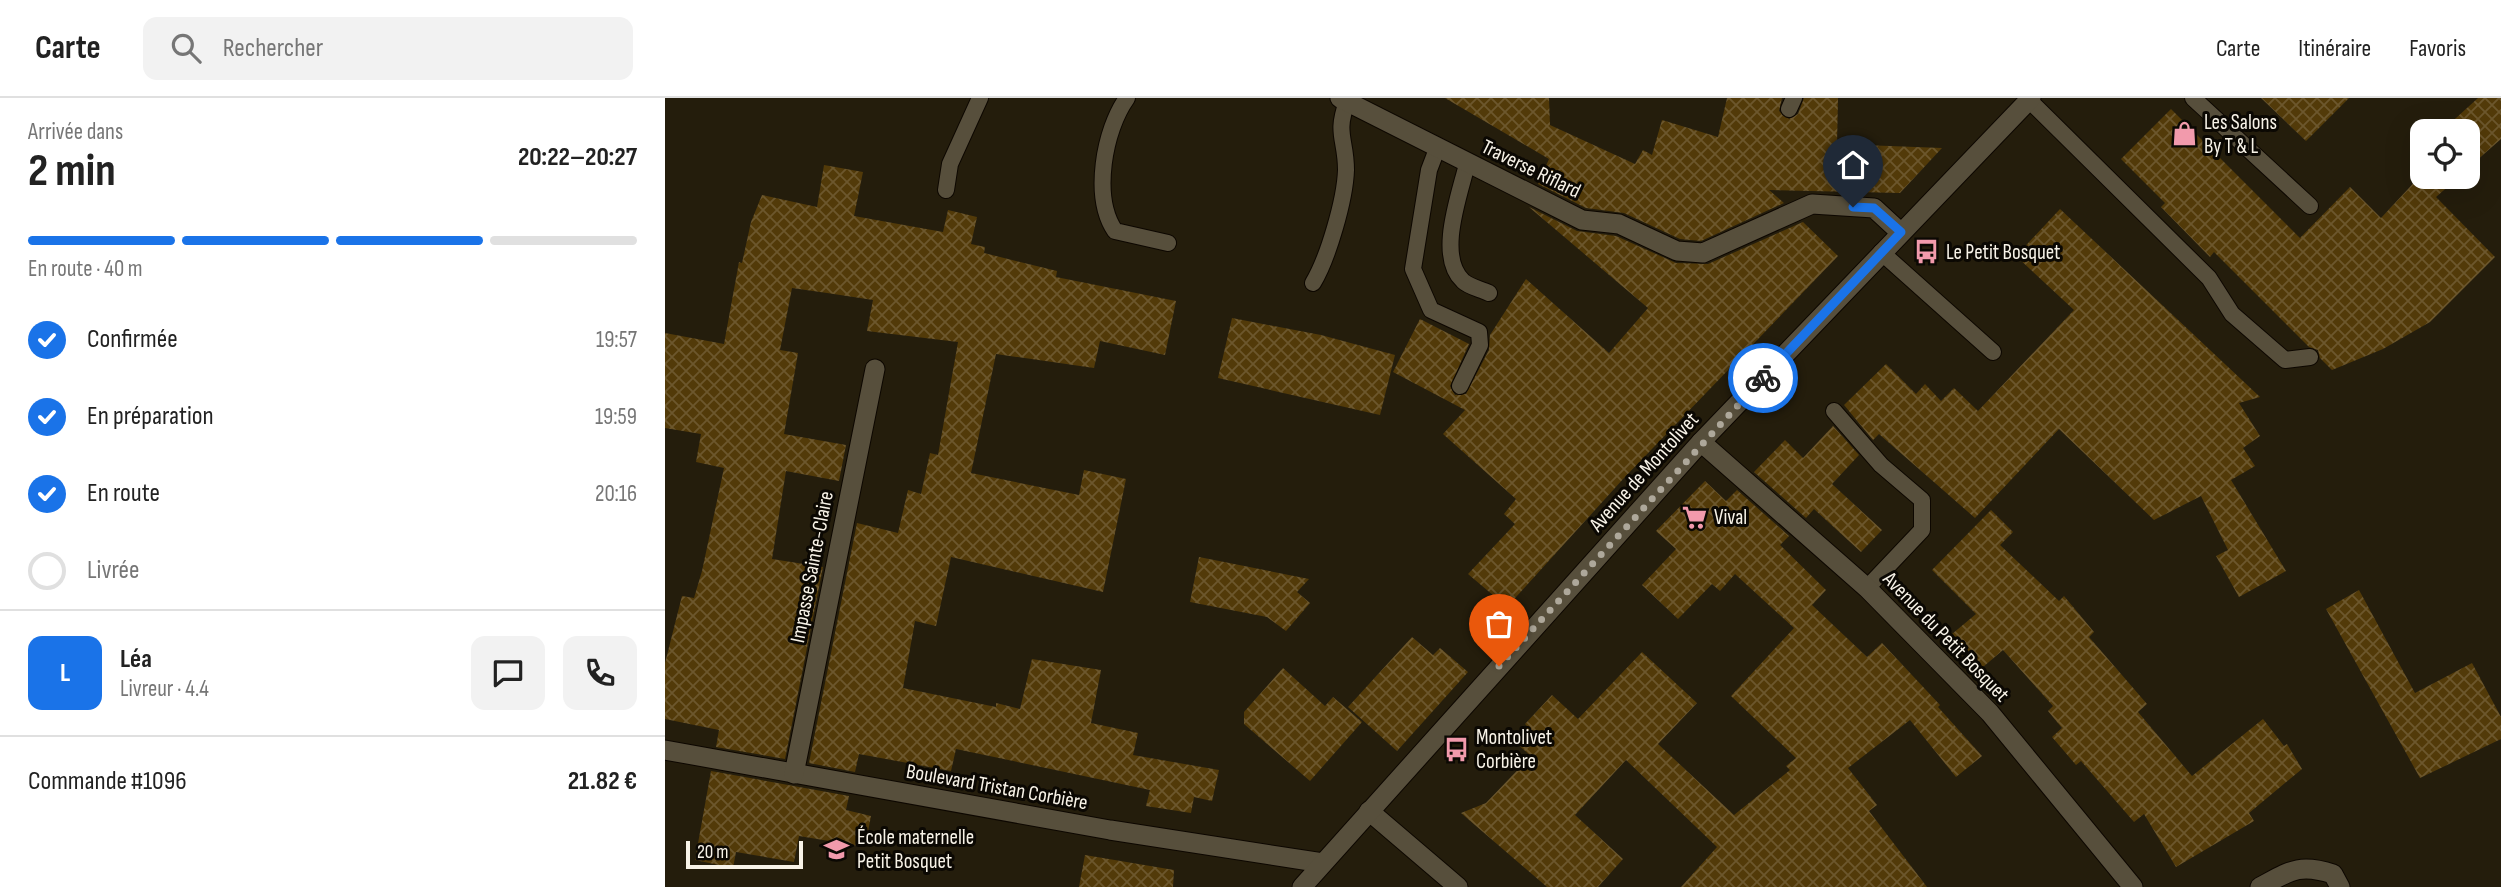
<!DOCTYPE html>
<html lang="fr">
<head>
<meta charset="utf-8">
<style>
	:root { --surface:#fff; --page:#f2f2f2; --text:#222; --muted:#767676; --line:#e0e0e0; --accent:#1a73e8 }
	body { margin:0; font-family:"Sofia Sans Condensed",sans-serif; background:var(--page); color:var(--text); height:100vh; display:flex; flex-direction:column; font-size:26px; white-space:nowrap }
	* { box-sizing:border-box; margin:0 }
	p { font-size:23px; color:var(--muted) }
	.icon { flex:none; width:38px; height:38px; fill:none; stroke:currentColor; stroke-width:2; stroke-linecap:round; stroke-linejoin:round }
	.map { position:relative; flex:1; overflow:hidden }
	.details { display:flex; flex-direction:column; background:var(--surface); width:665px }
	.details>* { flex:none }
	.tools { position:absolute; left:1745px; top:21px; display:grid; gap:14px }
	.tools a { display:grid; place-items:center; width:70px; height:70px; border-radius:14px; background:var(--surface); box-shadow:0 7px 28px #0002; font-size:35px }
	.scale { position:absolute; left:21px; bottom:18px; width:117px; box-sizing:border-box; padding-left:7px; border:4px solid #f8f3e8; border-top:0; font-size:19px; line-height:24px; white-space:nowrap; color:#f8f3e8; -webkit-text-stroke:5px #0b0803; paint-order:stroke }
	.pin { position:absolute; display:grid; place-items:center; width:60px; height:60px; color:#fff; margin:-72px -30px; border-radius:50% 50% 50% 0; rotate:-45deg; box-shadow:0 0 7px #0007 }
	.pin .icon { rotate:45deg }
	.courier { position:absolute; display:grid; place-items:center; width:70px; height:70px; margin:-35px; border:5px solid #1a73e8; border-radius:50%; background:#fff; color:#222; box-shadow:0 2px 9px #0007 }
	.summary em { font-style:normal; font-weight:700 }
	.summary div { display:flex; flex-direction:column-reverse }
	.summary { display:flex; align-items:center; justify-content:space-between; height:119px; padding:0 28px }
	h1 { font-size:46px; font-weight:700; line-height:52px }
	.bar { display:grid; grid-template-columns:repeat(4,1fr); gap:10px 7px; align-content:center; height:84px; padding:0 28px }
	.bar i { height:9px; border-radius:5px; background:var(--line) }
	.bar .on { background:var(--accent) }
	.bar p { grid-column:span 4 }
	.line { display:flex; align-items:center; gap:18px; padding:0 28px; border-top:2px solid var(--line) }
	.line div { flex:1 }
	.round { display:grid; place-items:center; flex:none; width:74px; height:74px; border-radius:14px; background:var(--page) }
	ol { padding:0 28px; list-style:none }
	li { display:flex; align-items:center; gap:21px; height:77px }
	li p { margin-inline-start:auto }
	li .icon { padding:7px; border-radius:50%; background:var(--accent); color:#fff; stroke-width:4 }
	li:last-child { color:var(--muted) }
	li i { width:38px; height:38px; border:4px solid var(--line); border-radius:50% }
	header { display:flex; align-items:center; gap:42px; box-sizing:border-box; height:98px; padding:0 35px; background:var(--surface); border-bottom:2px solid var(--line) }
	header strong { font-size:33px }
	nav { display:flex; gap:38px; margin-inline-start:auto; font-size:24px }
	.search { width:490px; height:63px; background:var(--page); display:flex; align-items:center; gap:18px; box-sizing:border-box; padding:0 24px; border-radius:14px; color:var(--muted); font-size:26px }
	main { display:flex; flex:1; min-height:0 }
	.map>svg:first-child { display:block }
	.building { fill:url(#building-cross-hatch) }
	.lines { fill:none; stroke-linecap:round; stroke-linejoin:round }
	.service-casing { stroke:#0d0700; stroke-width:18 }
	.minor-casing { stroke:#0d0700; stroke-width:21 }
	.service { stroke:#574f3c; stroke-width:16 }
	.minor { stroke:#574f3c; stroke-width:19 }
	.done { stroke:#aea89b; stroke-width:7; stroke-dasharray:0 12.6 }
	.route { stroke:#1a73e8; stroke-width:9 }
	.labels { text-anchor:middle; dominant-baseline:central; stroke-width:6; stroke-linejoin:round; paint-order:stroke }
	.poi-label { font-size:21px; fill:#f8f3e8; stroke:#0b0803; text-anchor:start }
	.street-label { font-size:21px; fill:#f8f3e8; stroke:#0b0803 }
</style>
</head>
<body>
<header>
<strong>Carte</strong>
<div class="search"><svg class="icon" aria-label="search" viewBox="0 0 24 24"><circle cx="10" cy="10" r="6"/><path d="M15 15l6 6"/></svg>Rechercher</div>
<nav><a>Carte</a><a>Itinéraire</a><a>Favoris</a></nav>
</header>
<main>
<section class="details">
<div class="summary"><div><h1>2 min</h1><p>Arrivée dans</p></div><em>20:22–20:27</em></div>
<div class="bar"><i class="on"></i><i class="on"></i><i class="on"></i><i></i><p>En route · 40 m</p></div>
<ol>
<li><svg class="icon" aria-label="check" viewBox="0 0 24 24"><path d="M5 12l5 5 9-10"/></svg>Confirmée<p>19:57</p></li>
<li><svg class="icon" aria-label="check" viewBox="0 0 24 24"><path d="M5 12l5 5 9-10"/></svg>En préparation<p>19:59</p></li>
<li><svg class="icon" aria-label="check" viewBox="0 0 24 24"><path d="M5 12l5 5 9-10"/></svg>En route<p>20:16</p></li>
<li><i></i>Livrée</li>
</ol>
<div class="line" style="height:126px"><b class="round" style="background:var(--accent);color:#fff">L</b><div><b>Léa</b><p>Livreur · 4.4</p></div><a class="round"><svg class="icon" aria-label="chat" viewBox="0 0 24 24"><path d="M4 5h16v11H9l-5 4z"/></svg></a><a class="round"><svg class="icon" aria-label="phone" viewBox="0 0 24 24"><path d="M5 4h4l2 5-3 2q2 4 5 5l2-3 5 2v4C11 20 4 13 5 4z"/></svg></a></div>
<div class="line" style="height:91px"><div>Commande #1096</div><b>21.82 €</b></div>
</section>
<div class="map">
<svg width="1836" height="789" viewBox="0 0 1836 789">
	<defs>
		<pattern id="building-cross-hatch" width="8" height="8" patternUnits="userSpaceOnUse" patternTransform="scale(1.75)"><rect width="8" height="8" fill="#523a09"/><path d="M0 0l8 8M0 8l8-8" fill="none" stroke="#6c572d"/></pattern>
	</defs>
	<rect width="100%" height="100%" fill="#241d0c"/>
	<g class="building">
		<path d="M 780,0 L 884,0 L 885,27 L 970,66 L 978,52 L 987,57 L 997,22 L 1053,39 L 1062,0 L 1117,0 L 1114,13 L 1124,21 L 1133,16 L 1139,0 L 1173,0 L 1172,46 L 1277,50 L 1235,95 L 1104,92 L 1119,105 L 1036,143 L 1015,141 L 959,115 L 921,110 L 873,86 L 884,61 Z"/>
		<path d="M 1596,0 L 1684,0 L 1641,43 Z"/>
		<path d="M 1813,0 L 1836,0 L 1836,41 L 1802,71 L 1802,33 L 1783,33 L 1780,30 Z"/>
		<path d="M 1506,11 L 1635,140 L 1685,89 L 1716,120 L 1757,76 L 1794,79 L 1771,99 L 1830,159 L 1765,224 L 1718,251 L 1667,272 L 1655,260 L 1653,252 L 1644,249 L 1549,154 L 1545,159 L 1496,109 L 1500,105 L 1456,61 Z"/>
		<path d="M 159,67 L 198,74 L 189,118 L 278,134 L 283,112 L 312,119 L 306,146 L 320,149 L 319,155 L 392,173 L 391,179 L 511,203 L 500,257 L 435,243 L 429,270 L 331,256 L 306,375 L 414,397 L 419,372 L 461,381 L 438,494 L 286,459 L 271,528 L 250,523 L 238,590 L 331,609 L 331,605 L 355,611 L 367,561 L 436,572 L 426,625 L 473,635 L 468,657 L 554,672 L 547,703 L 529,699 L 526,715 L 481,708 L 485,692 L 291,651 L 286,673 L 194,656 L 190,674 L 144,665 L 192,425 L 233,435 L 243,392 L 256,396 L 265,355 L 273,357 L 293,244 L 202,233 L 208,202 L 162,195 L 127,190 L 115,252 L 133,255 L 119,336 L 181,347 L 174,383 L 121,373 L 107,461 L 158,469 L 120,661 L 51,649 L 54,632 L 0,621 L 0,565 L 17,498 L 29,500 L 37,473 L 59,370 L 31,364 L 36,336 L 0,330 L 0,235 L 59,246 L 74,164 L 77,165 L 86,124 L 97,97 L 152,109 Z"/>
		<path d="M 864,109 L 912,133 L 951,138 L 1011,165 L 1043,166 L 1138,124 L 1173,158 L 959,380 L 842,509 L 803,476 L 850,426 L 839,416 L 851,401 L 778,336 L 800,312 L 728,274 L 755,221 L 804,246 L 785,288 L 790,297 L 801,296 L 824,252 L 825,237 L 861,181 L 944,255 L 983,210 Z"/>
		<path d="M 1395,111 L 1595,299 L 1574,305 L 1595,338 L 1578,350 L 1590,368 L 1566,382 L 1621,473 L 1574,499 L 1551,458 L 1563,452 L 1536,398 L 1489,422 L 1394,331 L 1310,420 L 1214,336 L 1208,342 L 1179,307 L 1221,266 L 1251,296 L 1260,286 L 1276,303 L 1289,290 L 1313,313 L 1409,212 L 1351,158 Z"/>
		<path d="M 567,220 L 656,237 L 730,257 L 715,317 L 553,280 Z"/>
		<path d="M 1168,328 L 1194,357 L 1167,386 L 1217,432 L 1196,454 L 1149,411 L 1141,420 L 1089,374 L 1120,342 L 1138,360 Z"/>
		<path d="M 1040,383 L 1061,403 L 1072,392 L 1124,438 L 1115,447 L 1161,492 L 1147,507 L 1202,559 L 1217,545 L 1275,607 L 1273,609 L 1317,658 L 1291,679 L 1245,622 L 1183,670 L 1212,707 L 1204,713 L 1262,789 L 1016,789 L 1052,749 L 961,662 L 910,717 L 958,761 L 933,789 L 882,789 L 796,715 L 821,705 L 866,658 L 850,644 L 863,629 L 860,626 L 887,597 L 913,621 L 977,554 L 1032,605 L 993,646 L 1069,717 L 1125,672 L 1121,668 L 1131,660 L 1066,598 L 1129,530 L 1070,476 L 1055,493 L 1047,486 L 1013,521 L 977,487 L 1011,451 L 991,433 Z"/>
		<path d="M 1326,412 L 1348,434 L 1335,447 L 1394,503 L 1399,498 L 1429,534 L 1424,539 L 1482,606 L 1473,614 L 1527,678 L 1598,621 L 1619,648 L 1622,646 L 1637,671 L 1584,715 L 1589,723 L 1511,769 L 1479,716 L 1469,724 L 1416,663 L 1411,667 L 1387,639 L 1397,630 L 1383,613 L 1388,608 L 1338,552 L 1318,569 L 1287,536 L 1311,516 L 1267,472 Z"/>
		<path d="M 534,459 L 644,481 L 632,494 L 645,505 L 621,533 L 602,519 L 525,504 Z"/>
		<path d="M 1694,492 L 1750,595 L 1807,565 L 1836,619 L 1836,641 L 1755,680 L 1661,511 Z"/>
		<path d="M 747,539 L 768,557 L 775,550 L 803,574 L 732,653 L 683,609 Z"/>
		<path d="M 618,570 L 660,608 L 668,599 L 697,624 L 645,683 L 579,626 L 579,614 Z"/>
		<path d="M 46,673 L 184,698 L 181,712 L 206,718 L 200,749 L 134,738 L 129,764 L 71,754 L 68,770 L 30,762 Z"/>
		<path d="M 420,757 L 509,772 L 508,789 L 414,789 Z"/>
	</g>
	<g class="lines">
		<defs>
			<g id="service">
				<path d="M 462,0 C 439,32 427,99 450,133 L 503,145"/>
				<path d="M 1528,0 L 1645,108"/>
				<path d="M 1364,2 L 1544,180 L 1567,216 L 1620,262 L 1645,259"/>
				<path d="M 1124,11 L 1129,0"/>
				<path d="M 772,51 L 764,72 L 748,171 L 766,212 L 814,234 L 815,247 L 795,288"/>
				<path d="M 802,66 C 795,96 771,158 798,183 C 804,189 816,191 824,195"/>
				<path d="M 281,92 L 285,66 L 315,0"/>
				<path d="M 1216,154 L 1328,254"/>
				<path d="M 648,185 C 663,160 680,102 681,72 C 681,41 670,36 682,4"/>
				<path d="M 1169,313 L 1216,367 L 1257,402 L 1257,432 L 1202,490"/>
			</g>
			<g id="minor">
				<path d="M 675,0 L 917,122 L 954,126 L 1012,153 L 1038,155 L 1147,106 L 1209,110 L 1235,134"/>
				<path d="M 1036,344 L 1202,490 L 1325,615 L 1468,789"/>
				<path d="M 0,652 L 445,732 L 658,765"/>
				<path d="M 129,676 L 210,271"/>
				<path d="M 704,713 L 793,789"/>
				<path d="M 637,789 L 1036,344 L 1366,0"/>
				<path d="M 1595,789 C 1625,773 1634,765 1668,776 L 1675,789"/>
			</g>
		</defs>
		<use href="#service" class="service-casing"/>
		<use href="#minor" class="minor-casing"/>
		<use href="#service" class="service"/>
		<use href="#minor" class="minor"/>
	</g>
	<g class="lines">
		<path class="done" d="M 834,568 L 1098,280"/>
		<path class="route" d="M 1098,280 L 1236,134 L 1209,110 L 1188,109"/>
	</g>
	<defs>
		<symbol id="shop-bare" viewBox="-9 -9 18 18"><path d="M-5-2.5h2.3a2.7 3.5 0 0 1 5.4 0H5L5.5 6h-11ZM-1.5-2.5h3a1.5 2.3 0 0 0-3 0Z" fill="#f29aac" stroke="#0b0803" stroke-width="2.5" paint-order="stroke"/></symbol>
		<symbol id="bus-bare" viewBox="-9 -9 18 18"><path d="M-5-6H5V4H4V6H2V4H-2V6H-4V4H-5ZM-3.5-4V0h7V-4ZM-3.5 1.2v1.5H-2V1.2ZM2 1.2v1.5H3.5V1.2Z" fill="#f29aac" stroke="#0b0803" stroke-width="2.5" paint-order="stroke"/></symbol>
		<symbol id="supermarket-bare" viewBox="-9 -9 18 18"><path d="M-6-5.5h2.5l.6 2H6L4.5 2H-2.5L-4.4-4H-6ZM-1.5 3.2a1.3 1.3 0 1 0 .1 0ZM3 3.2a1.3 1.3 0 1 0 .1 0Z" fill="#f29aac" stroke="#0b0803" stroke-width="2.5" paint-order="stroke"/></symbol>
		<symbol id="school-bare" viewBox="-9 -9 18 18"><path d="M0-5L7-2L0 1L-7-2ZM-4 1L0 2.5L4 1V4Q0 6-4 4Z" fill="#f29aac" stroke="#0b0803" stroke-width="2.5" paint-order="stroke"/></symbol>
	</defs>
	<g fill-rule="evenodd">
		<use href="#shop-bare" x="1502" y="18" width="35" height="35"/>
		<use href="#bus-bare" x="1244" y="136" width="35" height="35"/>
		<use href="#supermarket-bare" x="1012" y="402" width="35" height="35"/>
		<use href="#bus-bare" x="774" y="634" width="35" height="35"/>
		<use href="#school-bare" x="154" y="734" width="35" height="35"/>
	</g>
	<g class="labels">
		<g class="poi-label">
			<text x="1539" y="24">Les Salons<tspan x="1539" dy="24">By T &amp; L</tspan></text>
			<text x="1281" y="154">Le Petit Bosquet</text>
			<text x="1049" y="419">Vival</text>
			<text x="811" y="639">Montolivet<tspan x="811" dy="24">Corbière</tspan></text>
			<text x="192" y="739">École maternelle<tspan x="192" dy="24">Petit Bosquet</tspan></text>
		</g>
		<g class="street-label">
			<text transform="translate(866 71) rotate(26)">Traverse Riflard</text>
			<text transform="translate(979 374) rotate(-48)">Avenue de Montolivet</text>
			<text transform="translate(147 469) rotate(-79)">Impasse Sainte-Claire</text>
			<text transform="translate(1281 539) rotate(46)">Avenue du Petit Bosquet</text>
			<text transform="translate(332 689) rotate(10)">Boulevard Tristan Corbière</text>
		</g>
	</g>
</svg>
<div class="tools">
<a><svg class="icon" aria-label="locate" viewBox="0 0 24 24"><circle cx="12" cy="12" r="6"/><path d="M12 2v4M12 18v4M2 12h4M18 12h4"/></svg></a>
</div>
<div class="scale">20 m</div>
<div class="pin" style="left:834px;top:568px;background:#ea580c"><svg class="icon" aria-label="bag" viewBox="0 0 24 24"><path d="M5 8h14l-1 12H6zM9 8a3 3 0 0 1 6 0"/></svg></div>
<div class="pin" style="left:1188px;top:109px;background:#1f2937"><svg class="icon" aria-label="home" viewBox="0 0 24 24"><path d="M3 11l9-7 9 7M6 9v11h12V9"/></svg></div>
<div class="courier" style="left:1098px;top:280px"><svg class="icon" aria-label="bike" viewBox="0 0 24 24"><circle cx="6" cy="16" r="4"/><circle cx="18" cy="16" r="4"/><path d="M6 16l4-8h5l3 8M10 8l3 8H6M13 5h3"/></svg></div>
</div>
</main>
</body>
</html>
